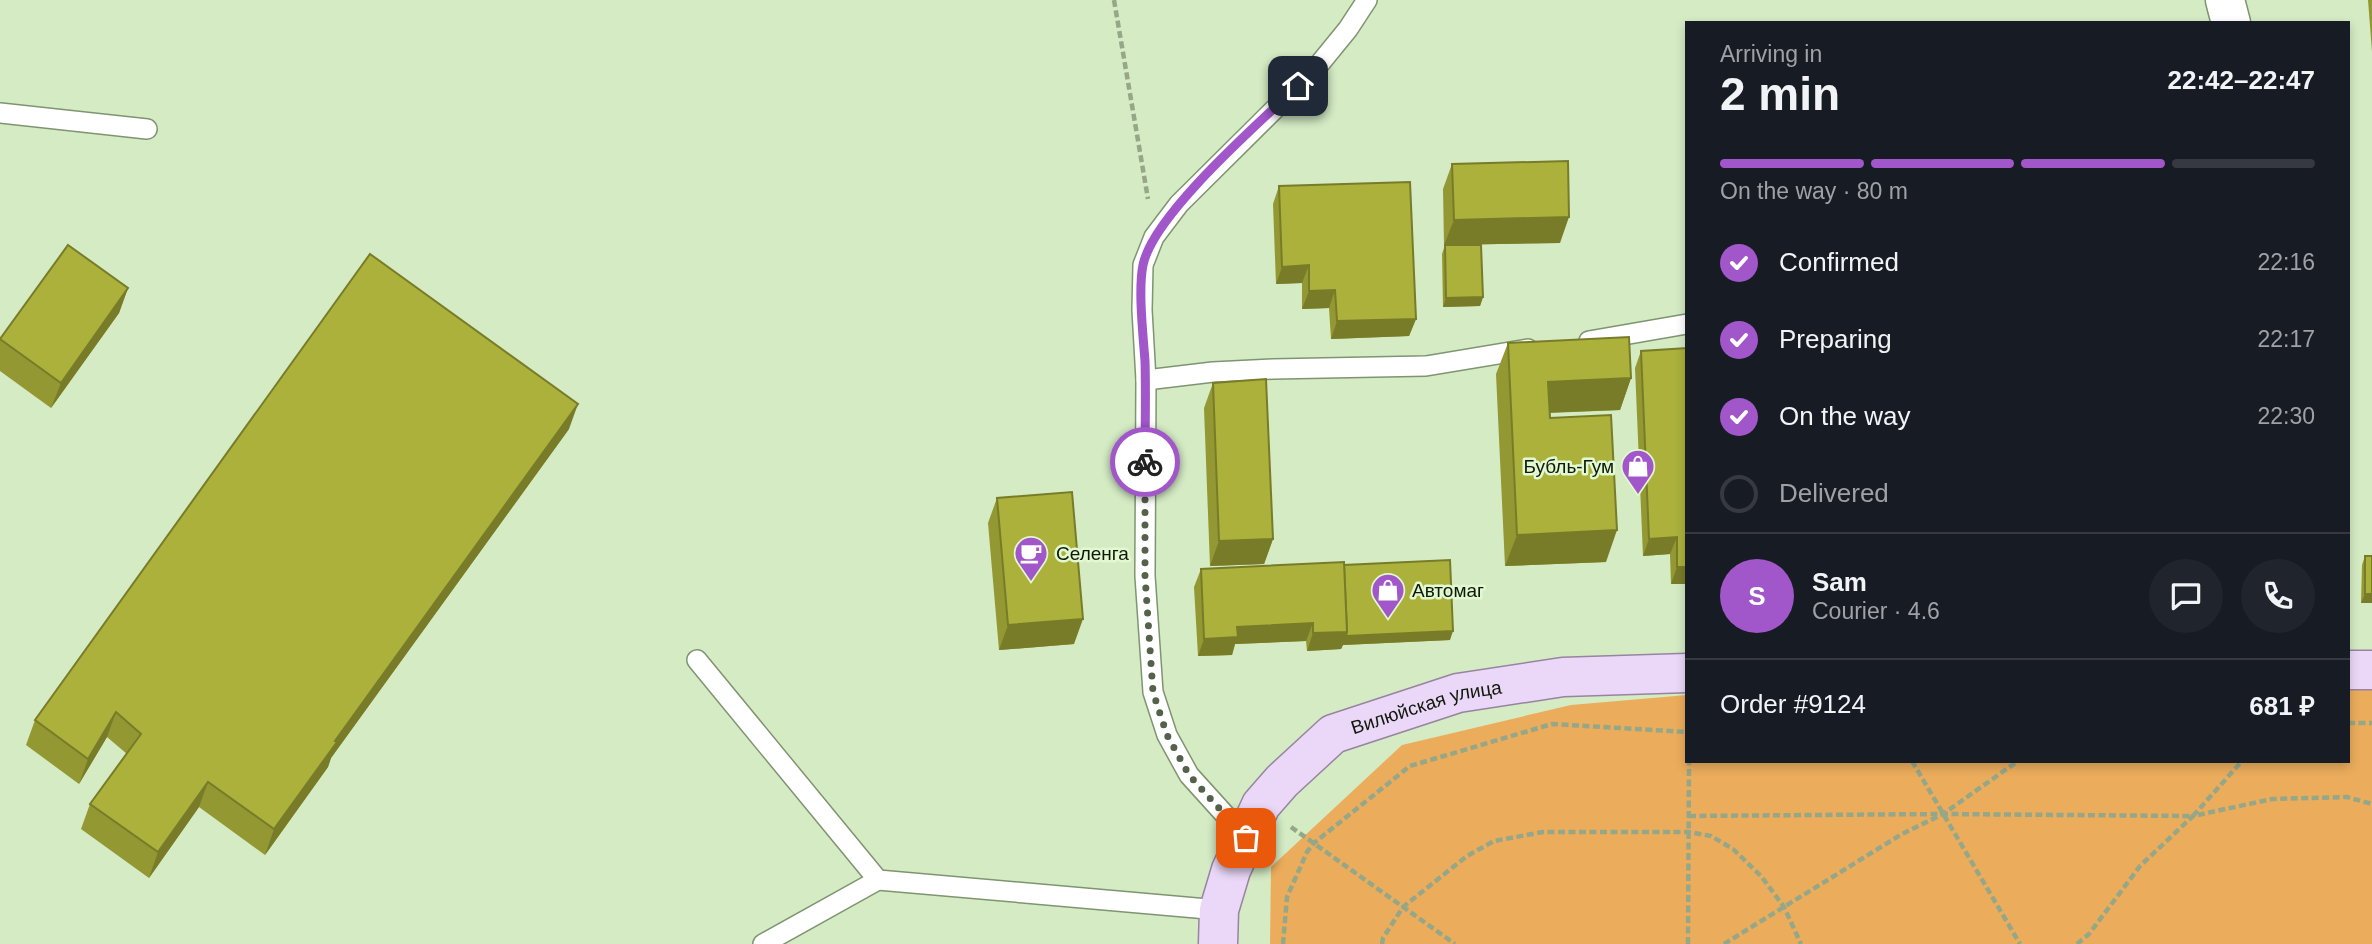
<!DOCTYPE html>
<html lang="en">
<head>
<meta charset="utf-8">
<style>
	:root { --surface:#171b24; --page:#20242c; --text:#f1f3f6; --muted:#9ea1a6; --line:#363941; --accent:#a157c9 }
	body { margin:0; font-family:Helvetica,sans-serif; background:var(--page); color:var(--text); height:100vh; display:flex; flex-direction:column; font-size:26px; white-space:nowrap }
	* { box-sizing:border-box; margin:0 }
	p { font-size:23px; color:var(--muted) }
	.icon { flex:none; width:38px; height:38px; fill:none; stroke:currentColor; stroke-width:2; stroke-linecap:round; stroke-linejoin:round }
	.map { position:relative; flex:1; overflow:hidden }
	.side { position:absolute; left:1685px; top:21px; width:665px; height:742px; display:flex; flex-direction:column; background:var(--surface); border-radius:0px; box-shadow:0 4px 10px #0003 }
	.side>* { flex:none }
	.pin { position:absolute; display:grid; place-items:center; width:60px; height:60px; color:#fff; margin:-30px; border-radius:14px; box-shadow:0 4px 10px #0006 }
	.courier { position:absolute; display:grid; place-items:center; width:70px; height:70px; margin:-35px; border:5px solid #a157c9; border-radius:50%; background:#fff; color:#222; box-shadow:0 2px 9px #0007 }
	.summary em { font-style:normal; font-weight:600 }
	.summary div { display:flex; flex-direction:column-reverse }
	.summary { display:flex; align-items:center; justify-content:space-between; height:119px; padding:0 35px }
	h1 { font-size:46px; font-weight:600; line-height:52px }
	.bar { display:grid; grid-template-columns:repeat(4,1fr); gap:10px 7px; align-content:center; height:84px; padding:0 35px }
	.bar i { height:9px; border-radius:5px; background:var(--line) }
	.bar .on { background:var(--accent) }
	.bar p { grid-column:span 4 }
	.line { display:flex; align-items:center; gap:18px; padding:0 35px; border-top:2px solid var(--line) }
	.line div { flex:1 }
	.round { display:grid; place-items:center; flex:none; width:74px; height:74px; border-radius:37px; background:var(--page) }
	ol { padding:0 35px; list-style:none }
	li { display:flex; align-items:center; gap:21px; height:77px }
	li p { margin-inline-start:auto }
	li .icon { padding:7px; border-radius:50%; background:var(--accent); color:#fff; stroke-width:4 }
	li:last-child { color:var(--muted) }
	li i { width:38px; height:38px; border:4px solid var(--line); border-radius:50% }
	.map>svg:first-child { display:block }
	.green { fill:#ebad5c }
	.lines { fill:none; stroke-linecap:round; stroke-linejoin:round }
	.service-casing { stroke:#7f9470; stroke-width:22 }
	.minor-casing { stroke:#7f9470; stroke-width:41 }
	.primary-casing { stroke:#9684a1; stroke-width:41 }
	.path { stroke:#95a788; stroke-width:4.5; stroke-dasharray:7 3.5; stroke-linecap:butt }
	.service { stroke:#fff; stroke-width:19 }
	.minor { stroke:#fff; stroke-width:38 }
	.primary { stroke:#ebd8f8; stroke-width:38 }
	.wall { fill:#939833 }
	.shaded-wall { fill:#787c29 }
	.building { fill:#abb13b; stroke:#787c29; stroke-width:2 }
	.done { stroke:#55624b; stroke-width:7; stroke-dasharray:0 12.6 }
	.route { stroke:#a157c9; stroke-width:9 }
	.labels { text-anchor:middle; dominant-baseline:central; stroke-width:5; stroke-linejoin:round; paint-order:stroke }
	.poi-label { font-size:19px; fill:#10180a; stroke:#e1f8d1; text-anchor:start }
	.street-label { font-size:19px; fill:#10180a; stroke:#e1f8d1 }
</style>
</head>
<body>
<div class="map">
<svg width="2372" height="944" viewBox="0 0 2372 944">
	<rect width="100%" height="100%" fill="#d4ebc4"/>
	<path class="green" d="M 2349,689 L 2372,689 L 2372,944 L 1270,944 L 1271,867 L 1402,745 L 1571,705 L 1687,695 L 1687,761 L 2348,761 Z"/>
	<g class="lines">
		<defs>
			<g id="service">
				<path d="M 0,113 L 147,129"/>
				<path d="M 1589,341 L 1687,324"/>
				<path d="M 1146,380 L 1213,372 L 1273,369 L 1426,366 L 1528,349"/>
				<path d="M 697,660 L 878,880 L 1219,910"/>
				<path d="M 1246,838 L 1189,775 L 1167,735 L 1153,692 L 1145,576 L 1146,380 L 1142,310 L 1143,265 L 1154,237 L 1179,204 L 1317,67 L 1348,29 L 1367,0"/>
				<path d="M 763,944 L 878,880"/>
			</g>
			<path id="minor" d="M 2225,0 L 2231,23"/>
			<g id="primary">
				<path d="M 2348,670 L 2372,670"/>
				<path id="s1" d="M 1218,944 L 1219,910 L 1231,870 L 1261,805 L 1282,781 L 1333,734 L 1458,693 L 1563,677 L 1687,673"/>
			</g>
		</defs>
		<use href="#service" class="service-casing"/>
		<use href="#minor" class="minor-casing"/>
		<use href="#primary" class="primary-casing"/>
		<g class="path">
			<path d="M 1114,0 L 1148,199"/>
			<path d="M 2348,723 L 2372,723"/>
			<path d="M 1912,761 L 2020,944"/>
			<path d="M 1689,816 L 1943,814 L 2193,816 L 2242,761"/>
			<path d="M 1291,827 L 1455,944"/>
			<path d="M 1283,944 L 1287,897 L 1307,852 L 1314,843 L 1410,766 L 1552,724 L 1687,732"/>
			<path d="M 1382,944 L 1383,938 L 1403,907 L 1467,856 L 1494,841 L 1543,832 L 1689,832 L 1711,836 L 1733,849 L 1761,876 L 1784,907 L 1801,944"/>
			<path d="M 1688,944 L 1689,761"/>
			<path d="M 1724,944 L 1902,834 L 1943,814 L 2018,761"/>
			<path d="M 2077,944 L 2089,934 L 2140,866 L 2193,816 L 2272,799 L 2347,797 L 2372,804"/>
		</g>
		<use href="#service" class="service"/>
		<use href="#minor" class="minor"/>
		<use href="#primary" class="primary"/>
	</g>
	<g class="wall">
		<path d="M 2368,0 L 2372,0 L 2372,52 Z"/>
		<path d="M 1452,164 L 1560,243 L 1444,245 L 1443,189 Z"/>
		<path d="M 1279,186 L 1416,319 L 1409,336 L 1331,339 L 1329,308 L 1302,309 L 1302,283 L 1276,284 L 1273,204 Z"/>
		<path d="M 1445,245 L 1483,297 L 1480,306 L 1443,307 L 1442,254 Z"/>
		<path d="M 128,288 L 119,313 L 51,408 L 0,371 L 0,339 Z"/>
		<path d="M 1508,343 L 1631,378 L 1620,410 L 1550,413 L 1550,418 L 1606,562 L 1505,566 L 1496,374 Z"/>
		<path d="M 1687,348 L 1687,584 L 1671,584 L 1670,554 L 1643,556 L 1635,368 L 1641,351 Z"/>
		<path d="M 1213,383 L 1273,539 L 1264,564 L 1210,566 L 1204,408 Z"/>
		<path d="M 569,429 L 331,758 L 328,767 L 265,855 L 199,807 L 149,878 L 81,829 L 90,804 L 127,754 L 107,737 L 79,784 L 26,745 L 35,720 Z"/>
		<path d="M 997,498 L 1074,644 L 999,650 L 988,523 Z"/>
		<path d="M 2365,556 L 2372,556 L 2372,603 L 2361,603 L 2362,565 Z"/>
		<path d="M 1344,565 L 1450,640 L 1343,645 L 1341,649 L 1307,651 L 1306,641 L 1235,644 L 1232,655 L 1198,656 L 1194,587 L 1201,569 Z"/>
	</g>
	<g class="shaded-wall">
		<path d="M 1569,217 L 1560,243 L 1444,245 L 1454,220 Z"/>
		<path d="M 1309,265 L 1302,283 L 1276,284 L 1282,267 Z"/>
		<path d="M 128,288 L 119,313 L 51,408 L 61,383 Z"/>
		<path d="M 1335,290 L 1329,308 L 1302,309 L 1309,291 Z"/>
		<path d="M 1483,297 L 1480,306 L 1443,307 L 1446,298 Z"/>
		<path d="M 1416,319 L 1409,336 L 1331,339 L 1337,321 Z"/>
		<path d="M 1631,378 L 1620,410 L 1537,413 L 1548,382 Z"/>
		<path d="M 578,404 L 569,429 L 331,758 L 328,767 L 265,855 L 274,829 L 335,741 Z"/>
		<path d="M 1617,530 L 1606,562 L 1505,566 L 1517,535 Z"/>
		<path d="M 1677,537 L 1670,554 L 1643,556 L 1649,539 Z"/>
		<path d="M 1273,539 L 1264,564 L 1210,566 L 1219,541 Z"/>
		<path d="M 1677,567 L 1687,567 L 1687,584 L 1671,584 Z"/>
		<path d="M 2365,594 L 2372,594 L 2372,603 L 2361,603 Z"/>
		<path d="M 1083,619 L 1074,644 L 999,650 L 1008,625 Z"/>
		<path d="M 1313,623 L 1306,641 L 1235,644 L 1232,655 L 1198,656 L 1204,639 L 1237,627 Z"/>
		<path d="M 1453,631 L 1450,640 L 1343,645 L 1341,649 L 1307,651 L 1313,633 Z"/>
		<path d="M 116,712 L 107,737 L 79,784 L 88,759 Z"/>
		<path d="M 208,782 L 199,807 L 149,878 L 158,852 Z"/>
	</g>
	<g class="building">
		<path d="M 1568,161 L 1569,217 L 1454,220 L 1452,164 Z"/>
		<path d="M 1410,182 L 1416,319 L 1337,321 L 1335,290 L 1309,291 L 1309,265 L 1282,267 L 1279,186 Z"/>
		<path d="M 68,245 L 128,288 L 61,383 L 0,339 Z"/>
		<path d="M 1445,245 L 1481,245 L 1483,297 L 1446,298 Z"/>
		<path d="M 370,254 L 578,404 L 335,741 L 337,742 L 274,829 L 208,782 L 158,852 L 90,804 L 141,734 L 116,712 L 88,759 L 35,720 Z"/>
		<path d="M 1629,337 L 1631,378 L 1548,382 L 1550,418 L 1611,415 L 1617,530 L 1517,535 L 1508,343 Z"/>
		<path d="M 1687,348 L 1687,567 L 1677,567 L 1677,537 L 1649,539 L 1641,351 Z"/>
		<path d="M 1266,379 L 1273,539 L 1219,541 L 1213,383 Z"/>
		<path d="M 1072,492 L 1083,619 L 1008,625 L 997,498 Z"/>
		<rect x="2365" y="556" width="7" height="38"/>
		<path d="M 1450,560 L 1453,631 L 1346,636 L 1347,632 L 1344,565 Z"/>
		<path d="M 1344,562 L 1347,632 L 1313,633 L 1313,623 L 1237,627 L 1238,637 L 1204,639 L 1201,569 Z"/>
	</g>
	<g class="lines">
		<path class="done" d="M 1145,462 L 1145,576 L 1153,692 L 1167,735 L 1189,775 L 1246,838"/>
		<path class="route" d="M 1145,462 C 1145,428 1146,394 1145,361 C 1143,334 1138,290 1143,265 C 1153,215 1259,123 1298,86"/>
	</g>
	<defs>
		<symbol id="shop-pin" viewBox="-11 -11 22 30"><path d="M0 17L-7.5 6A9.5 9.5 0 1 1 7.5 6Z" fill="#a157c9" stroke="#e1f8d1"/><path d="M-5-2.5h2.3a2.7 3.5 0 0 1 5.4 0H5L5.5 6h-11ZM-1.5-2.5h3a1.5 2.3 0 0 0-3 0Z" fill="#fff"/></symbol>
		<symbol id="cafe-pin" viewBox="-11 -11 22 30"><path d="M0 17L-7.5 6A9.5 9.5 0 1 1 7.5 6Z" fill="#a157c9" stroke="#e1f8d1"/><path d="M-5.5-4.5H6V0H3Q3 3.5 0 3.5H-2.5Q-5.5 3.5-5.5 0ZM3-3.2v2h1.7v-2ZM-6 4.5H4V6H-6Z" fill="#fff"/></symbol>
	</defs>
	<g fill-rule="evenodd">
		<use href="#shop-pin" x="1619" y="447" width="38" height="52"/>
		<use href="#cafe-pin" x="1012" y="534" width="38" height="52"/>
		<use href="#shop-pin" x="1369" y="571" width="38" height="52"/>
	</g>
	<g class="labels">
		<g class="poi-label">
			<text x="1614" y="466" text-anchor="end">Бубль-Гум</text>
			<text x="1056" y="553">Селенга</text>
			<text x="1412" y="590">Автомаг</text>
		</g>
		<g class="street-label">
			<text stroke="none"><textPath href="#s1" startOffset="346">Вилюйская улица</textPath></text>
		</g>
	</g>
</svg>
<div class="pin" style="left:1246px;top:838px;background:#ea580c"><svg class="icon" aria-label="bag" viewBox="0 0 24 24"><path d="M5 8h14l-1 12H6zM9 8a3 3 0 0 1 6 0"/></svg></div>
<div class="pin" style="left:1298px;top:86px;background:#1f2937"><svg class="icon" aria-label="home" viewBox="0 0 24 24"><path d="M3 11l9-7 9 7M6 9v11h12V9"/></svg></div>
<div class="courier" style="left:1145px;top:462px"><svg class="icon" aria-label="bike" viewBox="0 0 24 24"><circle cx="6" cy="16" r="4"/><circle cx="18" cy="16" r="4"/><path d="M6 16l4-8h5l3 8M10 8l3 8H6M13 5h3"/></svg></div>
<section class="side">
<div class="summary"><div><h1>2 min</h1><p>Arriving in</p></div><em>22:42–22:47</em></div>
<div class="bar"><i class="on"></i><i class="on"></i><i class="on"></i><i></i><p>On the way · 80 m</p></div>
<ol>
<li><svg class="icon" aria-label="check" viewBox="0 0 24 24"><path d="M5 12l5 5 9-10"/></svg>Confirmed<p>22:16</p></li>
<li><svg class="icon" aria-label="check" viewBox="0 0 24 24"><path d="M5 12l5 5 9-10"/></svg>Preparing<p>22:17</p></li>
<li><svg class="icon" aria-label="check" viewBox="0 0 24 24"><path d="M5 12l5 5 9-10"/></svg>On the way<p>22:30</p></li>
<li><i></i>Delivered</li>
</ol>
<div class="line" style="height:126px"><b class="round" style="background:var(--accent);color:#fff">S</b><div><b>Sam</b><p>Courier · 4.6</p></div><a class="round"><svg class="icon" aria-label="chat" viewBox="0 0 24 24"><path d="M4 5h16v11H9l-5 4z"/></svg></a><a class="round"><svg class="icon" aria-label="phone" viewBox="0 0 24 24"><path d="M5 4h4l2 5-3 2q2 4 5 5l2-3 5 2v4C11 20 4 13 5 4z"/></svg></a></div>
<div class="line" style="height:91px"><div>Order #9124</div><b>681 ₽</b></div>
</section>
</div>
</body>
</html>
